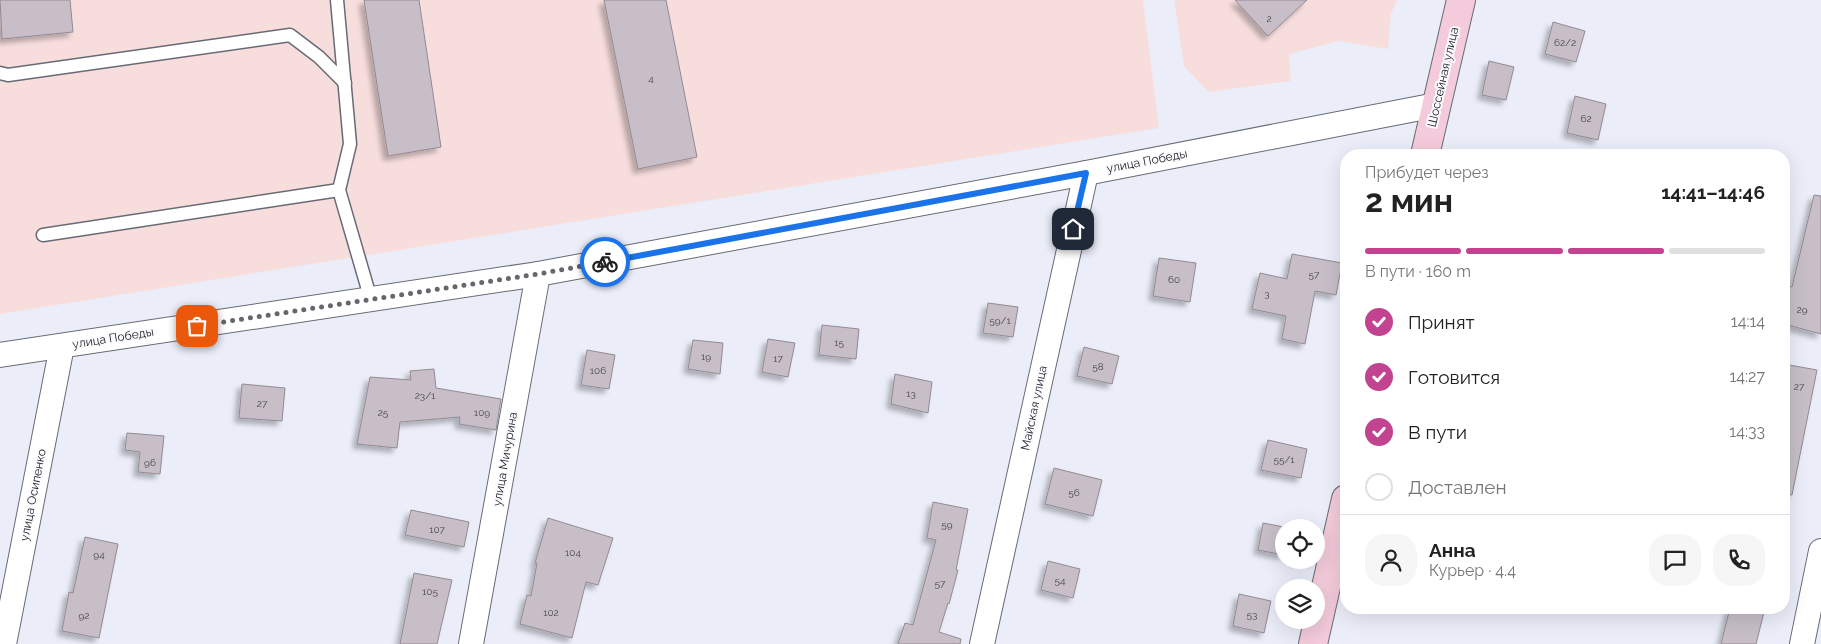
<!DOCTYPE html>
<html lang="ru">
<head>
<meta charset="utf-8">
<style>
	:root { --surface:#fff; --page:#f6f6f6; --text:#222; --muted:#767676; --line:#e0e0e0; --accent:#c2438f }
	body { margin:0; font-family:Raleway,sans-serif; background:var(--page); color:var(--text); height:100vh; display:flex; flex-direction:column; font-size:19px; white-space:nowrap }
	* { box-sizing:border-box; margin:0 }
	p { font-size:16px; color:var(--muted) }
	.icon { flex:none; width:28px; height:28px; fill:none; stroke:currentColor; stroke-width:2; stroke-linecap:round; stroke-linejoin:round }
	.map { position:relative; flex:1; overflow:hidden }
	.drawer { position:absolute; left:1340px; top:149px; width:450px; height:465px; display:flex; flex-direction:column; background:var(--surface); border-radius:20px; box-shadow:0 5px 20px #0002 }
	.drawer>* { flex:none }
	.controls { position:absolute; left:1275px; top:519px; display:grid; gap:10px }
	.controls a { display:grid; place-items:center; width:50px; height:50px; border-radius:50%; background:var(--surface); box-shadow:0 5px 20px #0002; font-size:25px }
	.pin { position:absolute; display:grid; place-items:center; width:42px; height:42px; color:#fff; margin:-21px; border-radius:10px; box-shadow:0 2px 8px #0006 }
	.courier { position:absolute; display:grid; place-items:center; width:50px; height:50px; margin:-25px; border:4px solid #1a73e8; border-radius:50%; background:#fff; color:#222; box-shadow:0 1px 6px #0007 }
	.summary em { font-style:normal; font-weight:700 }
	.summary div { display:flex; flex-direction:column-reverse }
	.summary { display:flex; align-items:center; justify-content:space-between; height:85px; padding:0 25px }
	h1 { font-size:32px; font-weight:700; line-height:38px }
	.bar { display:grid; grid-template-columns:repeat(4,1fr); gap:8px 5px; align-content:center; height:60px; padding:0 25px }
	.bar i { height:6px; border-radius:4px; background:var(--line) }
	.bar .on { background:var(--accent) }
	.bar p { grid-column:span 4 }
	.line { display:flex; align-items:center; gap:12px; padding:0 25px; border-top:1px solid var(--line) }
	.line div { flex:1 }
	.round { display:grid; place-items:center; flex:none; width:52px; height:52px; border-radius:20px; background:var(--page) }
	ol { padding:0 25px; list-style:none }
	li { display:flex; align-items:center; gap:15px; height:55px }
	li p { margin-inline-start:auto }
	li .icon { padding:5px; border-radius:50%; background:var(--accent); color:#fff; stroke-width:4 }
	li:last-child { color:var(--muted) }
	li i { width:28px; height:28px; border:2px solid var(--line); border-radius:50% }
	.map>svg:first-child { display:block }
	.industrial { fill:#f8dddd }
	.building { fill:#c7bec8; stroke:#928a93; filter:url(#shadow) }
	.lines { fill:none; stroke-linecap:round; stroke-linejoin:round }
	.lane-casing { stroke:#686b75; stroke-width:15 }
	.street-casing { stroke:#686b75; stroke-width:26 }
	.secondary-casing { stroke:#686b75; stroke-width:30 }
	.lane { stroke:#fff; stroke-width:12 }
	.street { stroke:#fff; stroke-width:24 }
	.secondary { stroke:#f3cbda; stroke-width:28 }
	.done { stroke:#65676d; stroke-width:5; stroke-dasharray:0 9 }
	.route { stroke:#1a73e8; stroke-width:6 }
	.labels { text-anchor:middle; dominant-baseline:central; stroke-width:4; stroke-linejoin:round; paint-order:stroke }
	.number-label { font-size:10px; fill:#48464c }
	.street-label { font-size:12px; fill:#1d1e22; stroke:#fbfbfe }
</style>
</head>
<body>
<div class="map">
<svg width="1821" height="644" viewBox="0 0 1821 644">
	<defs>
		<filter id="shadow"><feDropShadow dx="-4.5" dy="4.5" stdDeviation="2.5" flood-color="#0004"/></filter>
	</defs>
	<rect width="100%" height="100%" fill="#ebeef9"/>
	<g class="industrial">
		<path d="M 0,0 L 1143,0 L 1159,128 L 0,314 Z"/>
		<path d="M 1174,0 L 1397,0 L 1391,14 L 1388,49 L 1339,41 L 1289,54 L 1291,81 L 1208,92 L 1184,66 Z"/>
	</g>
	<g class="building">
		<path d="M 0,0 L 70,0 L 73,32 L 2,39 Z"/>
		<path d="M 364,0 L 419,0 L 441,147 L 388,156 Z"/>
		<path d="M 604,0 L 666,0 L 697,157 L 638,169 Z"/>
		<path d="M 1235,0 L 1307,0 L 1268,36 Z"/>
		<path d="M 1553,22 L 1585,31 L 1576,62 L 1545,54 Z"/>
		<path d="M 1489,61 L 1514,67 L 1506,100 L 1482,95 Z"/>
		<path d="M 1575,96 L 1606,104 L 1598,140 L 1567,133 Z"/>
		<path d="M 1814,195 L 1821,196 L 1821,334 L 1784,324 L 1784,285 L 1792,287 Z"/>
		<path d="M 1292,254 L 1342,263 L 1336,295 L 1315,291 L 1305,344 L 1282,339 L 1286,316 L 1252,309 L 1260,273 L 1287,279 Z"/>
		<path d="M 1159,258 L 1196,263 L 1190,302 L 1153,296 Z"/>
		<path d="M 988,303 L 1018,307 L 1013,337 L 983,333 Z"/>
		<path d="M 822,325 L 859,329 L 856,359 L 819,355 Z"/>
		<path d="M 768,339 L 795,343 L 788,377 L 762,372 Z"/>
		<path d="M 693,340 L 723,343 L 720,374 L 688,369 Z"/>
		<path d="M 1084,347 L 1119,356 L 1112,384 L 1077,376 Z"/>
		<path d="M 587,350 L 615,355 L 609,389 L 581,385 Z"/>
		<path d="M 1784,364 L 1817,370 L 1792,495 L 1784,494 Z"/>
		<path d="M 434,369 L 436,388 L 501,399 L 496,430 L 459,424 L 460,417 L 400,422 L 397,448 L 357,444 L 370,377 L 411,380 L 410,371 Z"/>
		<path d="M 895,374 L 932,382 L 928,413 L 891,404 Z"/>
		<path d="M 242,384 L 285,388 L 282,421 L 239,418 Z"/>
		<path d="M 127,433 L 164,436 L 160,474 L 138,472 L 140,452 L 125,450 Z"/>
		<path d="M 1268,440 L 1307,449 L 1301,478 L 1261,470 Z"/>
		<path d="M 1054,468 L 1102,480 L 1093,516 L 1045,504 Z"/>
		<path d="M 933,502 L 968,509 L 956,570 L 958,570 L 949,604 L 948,603 L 939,632 L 961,639 L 960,644 L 898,644 L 905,623 L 913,625 L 936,540 L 927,538 Z"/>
		<path d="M 411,510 L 469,522 L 464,547 L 405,535 Z"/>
		<path d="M 548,518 L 613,538 L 598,585 L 586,582 L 572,638 L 520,624 L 527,595 L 531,596 L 537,563 L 535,563 Z"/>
		<path d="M 1263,523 L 1284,527 L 1284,555 L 1258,550 Z"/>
		<path d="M 85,537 L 118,544 L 99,638 L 62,631 L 69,592 L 73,593 Z"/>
		<path d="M 1048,561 L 1080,569 L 1073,598 L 1041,590 Z"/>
		<path d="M 414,573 L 452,580 L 437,644 L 400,644 Z"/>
		<path d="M 1239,594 L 1271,601 L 1264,633 L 1233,626 Z"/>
		<path d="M 1730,608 L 1765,608 L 1756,644 L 1721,644 Z"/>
	</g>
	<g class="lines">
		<defs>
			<g id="lane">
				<path d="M 337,0 L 350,144 L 339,190 L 371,300"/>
				<path d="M 0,73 L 8,75 L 290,35 L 319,57 L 345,83"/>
				<path d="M 43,235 L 339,190"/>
			</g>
			<g id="street">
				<path d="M 0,355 L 538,274 L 1086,173 L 1436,105"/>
				<path d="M 4,644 L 62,346"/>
				<path d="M 471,644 L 538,274"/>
				<path d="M 982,644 L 1086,173"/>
				<path d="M 1802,644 L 1821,551"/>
			</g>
			<g id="secondary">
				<path d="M 1425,155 L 1461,0"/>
				<path d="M 1313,644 L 1346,499"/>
			</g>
		</defs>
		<use href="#lane" class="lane-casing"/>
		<use href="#street" class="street-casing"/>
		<use href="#secondary" class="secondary-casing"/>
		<use href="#lane" class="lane"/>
		<use href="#street" class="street"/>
		<use href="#secondary" class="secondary"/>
	</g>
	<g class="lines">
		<path class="done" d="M 197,326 L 538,274 L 605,262"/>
		<path class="route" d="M 605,262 L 1086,173 L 1073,229"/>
	</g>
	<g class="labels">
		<g class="number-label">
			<text x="1269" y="18">2</text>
			<text x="1565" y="42">62/2</text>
			<text x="651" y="78">4</text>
			<text x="1586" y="118">62</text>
			<text x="1314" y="274">57</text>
			<text x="1174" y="279">60</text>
			<text x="1267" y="293">3</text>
			<text x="1802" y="309">29</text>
			<text x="1000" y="320">59/1</text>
			<text x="839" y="342">15</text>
			<text x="706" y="356">19</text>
			<text x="778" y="358">17</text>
			<text x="1098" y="366">58</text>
			<text x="598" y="370">106</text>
			<text x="1799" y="386">27</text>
			<text x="911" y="393">13</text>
			<text x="425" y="395">23/1</text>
			<text x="262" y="403">27</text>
			<text x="383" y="412">25</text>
			<text x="482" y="412">109</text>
			<text x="1284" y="459">55/1</text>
			<text x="150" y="462">96</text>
			<text x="1074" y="492">56</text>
			<text x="947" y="524">59</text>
			<text x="437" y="529">107</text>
			<text x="573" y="552">104</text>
			<text x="99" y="554">94</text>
			<text x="1060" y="580">54</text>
			<text x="940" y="583">57</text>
			<text x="430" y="591">105</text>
			<text x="551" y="612">102</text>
			<text x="1252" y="614">53</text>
			<text x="84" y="615">92</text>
		</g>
		<g class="street-label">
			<text transform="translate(1443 77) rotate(-77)">Шоссейная улица</text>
			<text transform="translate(1147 161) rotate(-11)">улица Победы</text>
			<text transform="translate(113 338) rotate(-9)">улица Победы</text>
			<text transform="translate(1034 408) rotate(-78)">Майская улица</text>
			<text transform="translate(505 459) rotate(-80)">улица Мичурина</text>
			<text transform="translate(33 495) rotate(-79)">улица Осипенко</text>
		</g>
	</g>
</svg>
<div class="controls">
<a><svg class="icon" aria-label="locate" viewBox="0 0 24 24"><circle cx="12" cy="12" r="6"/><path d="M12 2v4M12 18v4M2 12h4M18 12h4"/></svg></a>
<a><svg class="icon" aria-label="layers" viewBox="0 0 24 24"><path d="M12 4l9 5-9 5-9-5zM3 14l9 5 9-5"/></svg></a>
</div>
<div class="pin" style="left:197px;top:326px;background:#ea580c"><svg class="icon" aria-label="bag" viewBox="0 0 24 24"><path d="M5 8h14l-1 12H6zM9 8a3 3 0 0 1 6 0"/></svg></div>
<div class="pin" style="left:1073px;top:229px;background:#1f2937"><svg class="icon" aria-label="home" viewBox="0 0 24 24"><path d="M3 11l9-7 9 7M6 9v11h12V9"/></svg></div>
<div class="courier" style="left:605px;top:262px"><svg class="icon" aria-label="bike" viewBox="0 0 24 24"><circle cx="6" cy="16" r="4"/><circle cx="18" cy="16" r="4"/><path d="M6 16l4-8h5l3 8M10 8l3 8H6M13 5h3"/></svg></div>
<section class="drawer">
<div class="summary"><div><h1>2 мин</h1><p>Прибудет через</p></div><em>14:41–14:46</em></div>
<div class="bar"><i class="on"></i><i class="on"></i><i class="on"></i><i></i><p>В пути · 160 m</p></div>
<ol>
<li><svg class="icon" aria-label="check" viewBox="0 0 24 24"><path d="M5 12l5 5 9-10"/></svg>Принят<p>14:14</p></li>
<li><svg class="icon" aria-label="check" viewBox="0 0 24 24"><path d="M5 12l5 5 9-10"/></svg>Готовится<p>14:27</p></li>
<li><svg class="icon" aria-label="check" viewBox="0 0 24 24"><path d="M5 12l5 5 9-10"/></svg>В пути<p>14:33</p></li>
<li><i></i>Доставлен</li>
</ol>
<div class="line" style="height:90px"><a class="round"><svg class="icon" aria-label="person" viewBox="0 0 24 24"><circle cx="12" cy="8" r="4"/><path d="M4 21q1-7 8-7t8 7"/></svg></a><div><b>Анна</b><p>Курьер · 4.4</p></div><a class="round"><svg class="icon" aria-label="chat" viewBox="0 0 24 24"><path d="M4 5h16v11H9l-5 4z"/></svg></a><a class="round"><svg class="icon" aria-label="phone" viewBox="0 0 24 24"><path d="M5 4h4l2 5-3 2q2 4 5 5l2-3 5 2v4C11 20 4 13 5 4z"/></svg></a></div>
</section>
</div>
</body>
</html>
